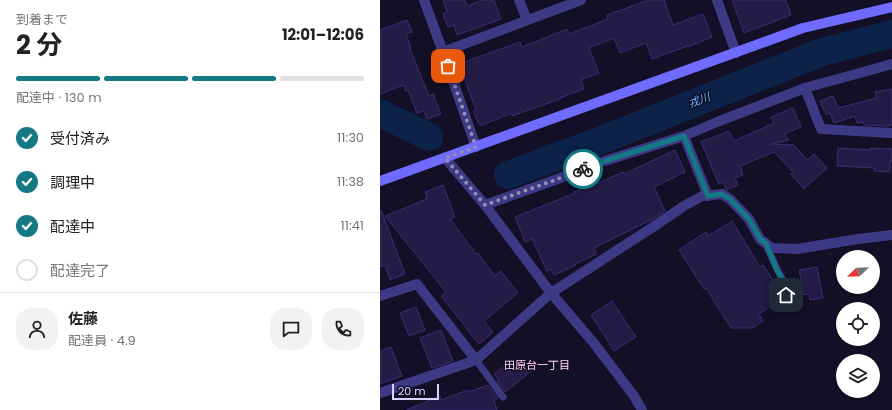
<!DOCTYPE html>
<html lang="ja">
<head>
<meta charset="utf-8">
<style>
	:root { --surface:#fff; --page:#f2f2f2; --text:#222; --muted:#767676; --line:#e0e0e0; --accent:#137a85 }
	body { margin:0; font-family:Poppins,"Noto Sans JP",sans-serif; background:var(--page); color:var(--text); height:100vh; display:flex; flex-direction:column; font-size:15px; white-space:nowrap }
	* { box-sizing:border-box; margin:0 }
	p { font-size:13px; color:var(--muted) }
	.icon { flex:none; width:22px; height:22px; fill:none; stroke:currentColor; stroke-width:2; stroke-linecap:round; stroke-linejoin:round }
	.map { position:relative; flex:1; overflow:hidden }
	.side { display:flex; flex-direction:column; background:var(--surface); width:380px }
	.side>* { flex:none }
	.needle { width:26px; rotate:247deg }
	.buttons { position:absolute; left:456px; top:250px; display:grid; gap:8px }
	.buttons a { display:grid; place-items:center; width:44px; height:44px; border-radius:50%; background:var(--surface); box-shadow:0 1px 3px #0004; font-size:20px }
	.scale { position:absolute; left:12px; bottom:10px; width:47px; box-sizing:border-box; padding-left:4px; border:2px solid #d9d4ff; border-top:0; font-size:11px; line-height:14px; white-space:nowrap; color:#d9d4ff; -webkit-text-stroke:3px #130f26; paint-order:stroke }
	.pin { position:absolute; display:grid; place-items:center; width:34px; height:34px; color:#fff; margin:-17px; border-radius:8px; box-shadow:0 2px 6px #0006 }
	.courier { position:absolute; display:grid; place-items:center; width:40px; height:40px; margin:-20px; border:3px solid #137a85; border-radius:50%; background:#fff; color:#222; box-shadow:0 1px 5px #0007 }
	.headline em { font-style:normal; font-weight:700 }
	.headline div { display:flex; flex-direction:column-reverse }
	.headline { display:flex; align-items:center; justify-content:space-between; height:68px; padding:0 16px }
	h1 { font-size:26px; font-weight:700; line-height:30px }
	.bar { display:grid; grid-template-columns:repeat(4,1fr); gap:6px 4px; align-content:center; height:48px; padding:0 16px }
	.bar i { height:5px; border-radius:3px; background:var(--line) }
	.bar .active { background:var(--accent) }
	.bar p { grid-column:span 4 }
	.line { display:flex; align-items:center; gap:10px; padding:0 16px; border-top:1px solid var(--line) }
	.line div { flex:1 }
	.round { display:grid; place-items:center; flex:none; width:42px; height:42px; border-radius:16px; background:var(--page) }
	ol { padding:0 16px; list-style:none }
	li { display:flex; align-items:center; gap:12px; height:44px }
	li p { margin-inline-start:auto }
	li .icon { padding:4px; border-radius:50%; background:var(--accent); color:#fff; stroke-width:4 }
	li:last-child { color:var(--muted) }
	li i { width:22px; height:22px; border:2px solid var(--line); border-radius:50% }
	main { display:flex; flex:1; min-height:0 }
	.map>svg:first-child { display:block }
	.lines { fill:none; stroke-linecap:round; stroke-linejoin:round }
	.river { stroke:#0c2248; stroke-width:28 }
	.building { fill:#241b47; stroke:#3b2d73 }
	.lane { stroke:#3d3a85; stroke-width:7 }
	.street { stroke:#3d3a85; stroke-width:10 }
	.secondary { stroke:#6f6bff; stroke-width:10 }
	.done { stroke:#948fb3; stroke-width:4; stroke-dasharray:0 7.2 }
	.route { stroke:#137a85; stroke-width:5 }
	.labels { text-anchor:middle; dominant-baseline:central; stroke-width:3; stroke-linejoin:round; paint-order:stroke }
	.water-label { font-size:11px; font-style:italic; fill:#62b6ff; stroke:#130f26 }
	.neighbourhood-label { font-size:11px; fill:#ffd6f0; stroke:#130f26 }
</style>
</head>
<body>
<main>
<section class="side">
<div class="headline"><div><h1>2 分</h1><p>到着まで</p></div><em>12:01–12:06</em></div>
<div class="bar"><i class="active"></i><i class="active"></i><i class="active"></i><i></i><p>配達中 · 130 m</p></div>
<ol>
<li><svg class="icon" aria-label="check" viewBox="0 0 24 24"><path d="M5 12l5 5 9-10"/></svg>受付済み<p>11:30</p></li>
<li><svg class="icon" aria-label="check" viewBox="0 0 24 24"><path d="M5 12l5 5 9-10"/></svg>調理中<p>11:38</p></li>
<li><svg class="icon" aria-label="check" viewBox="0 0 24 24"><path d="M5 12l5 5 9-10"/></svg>配達中<p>11:41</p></li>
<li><i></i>配達完了</li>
</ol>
<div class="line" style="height:72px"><a class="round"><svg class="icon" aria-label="person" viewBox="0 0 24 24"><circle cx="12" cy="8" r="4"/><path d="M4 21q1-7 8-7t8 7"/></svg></a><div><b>佐藤</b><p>配達員 · 4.9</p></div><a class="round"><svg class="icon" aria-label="chat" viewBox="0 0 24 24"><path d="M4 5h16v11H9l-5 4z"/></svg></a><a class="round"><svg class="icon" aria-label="phone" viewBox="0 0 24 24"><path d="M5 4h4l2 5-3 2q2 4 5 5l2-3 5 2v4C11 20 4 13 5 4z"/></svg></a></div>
</section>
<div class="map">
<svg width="512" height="410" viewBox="0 0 512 410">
	<rect width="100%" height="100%" fill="#130f26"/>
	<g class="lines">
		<g class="river">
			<path d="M 0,113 L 49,137"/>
			<path d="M 128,175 L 227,138 L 442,52 L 512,34"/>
		</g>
	</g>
	<g class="building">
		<path d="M 63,0 L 85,0 L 87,6 L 102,0 L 114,0 L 121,19 L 77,35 L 74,25 L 68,27 L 63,14 L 67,12 Z"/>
		<path d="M 269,0 L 284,0 L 293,25 L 323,14 L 332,37 L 308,47 L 308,46 L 272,59 L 266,43 L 240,53 L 234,38 L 209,48 L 219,73 L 201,80 L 204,89 L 180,98 L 180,99 L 132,116 L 132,113 L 100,126 L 93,111 L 96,110 L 79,64 L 140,42 L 142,47 L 187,29 L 189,34 L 228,19 L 227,15 Z"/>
		<path d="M 352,0 L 406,0 L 411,15 L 364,33 Z"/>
		<path d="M 27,20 L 32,32 L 26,34 L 31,49 L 30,49 L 49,96 L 53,94 L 61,114 L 47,119 L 44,111 L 37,113 L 28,90 L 26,91 L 24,85 L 0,94 L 0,30 Z"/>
		<path d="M 512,89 L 512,125 L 507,126 L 484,125 L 483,122 L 477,123 L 475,116 L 454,123 L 450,113 L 446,115 L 440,101 L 453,96 L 458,108 L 497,98 L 495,92 Z"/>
		<path d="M 413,108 L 421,127 L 404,134 L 409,140 L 391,144 L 414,145 L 427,160 L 434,154 L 447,168 L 424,189 L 411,174 L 413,172 L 394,152 L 360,166 L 363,175 L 355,178 L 358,185 L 347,190 L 346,189 L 343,182 L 339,184 L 321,142 L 349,131 L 354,141 L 394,123 L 391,117 Z"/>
		<path d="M 458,148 L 491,150 L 490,148 L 512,149 L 512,161 L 510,161 L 510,172 L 494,171 L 494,168 L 457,166 Z"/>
		<path d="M 295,150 L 305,172 L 274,187 L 285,211 L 273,219 L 214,248 L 217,254 L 195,264 L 196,265 L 174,275 L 171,269 L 167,271 L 152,239 L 145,242 L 135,217 L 195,193 L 194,192 L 211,185 L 211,186 L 243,172 L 244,174 Z"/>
		<path d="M 63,185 L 75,217 L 70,219 L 96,254 L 98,253 L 115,276 L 121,271 L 138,293 L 104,321 L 113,332 L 99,344 L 61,296 L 66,292 L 5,216 L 47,199 L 45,192 Z"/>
		<path d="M 0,210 L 1,210 L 25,274 L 10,280 L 5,265 L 0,267 Z"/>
		<path d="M 352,221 L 380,267 L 383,265 L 395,283 L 388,287 L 397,302 L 379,314 L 383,321 L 373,328 L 351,328 L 326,288 L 324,289 L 299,250 L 326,232 L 328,236 Z"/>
		<path d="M 437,267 L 443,298 L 430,300 L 429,294 L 424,295 L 419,270 Z"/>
		<path d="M 232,301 L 256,337 L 234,351 L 211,315 Z"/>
		<path d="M 36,307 L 45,330 L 29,336 L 20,313 Z"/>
		<path d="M 61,330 L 73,361 L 52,368 L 40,338 Z"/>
		<path d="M 11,347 L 22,376 L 0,384 L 0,351 Z"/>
		<path d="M 132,361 L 141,371 L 151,367 L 153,370 L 125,392 L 117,381 L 119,380 L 114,374 Z"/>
		<path d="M 108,385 L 118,398 L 114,401 L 117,410 L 26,410 L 60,396 L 61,400 L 88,390 L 89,392 Z"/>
	</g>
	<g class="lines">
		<g class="lane">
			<path d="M 386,245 L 397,269 L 405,284 L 408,306"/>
			<path d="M 96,360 L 123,397"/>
		</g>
		<g class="street">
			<path d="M 44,0 L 63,52"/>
			<path d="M 139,0 L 147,20"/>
			<path d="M 337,0 L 356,53"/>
			<path d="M 512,64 L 425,88 L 441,129 L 512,133"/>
			<path d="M 96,147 L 63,52 L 201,0"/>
			<path d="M 65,158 L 105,205 L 171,293 L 213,342 L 254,396 L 262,410"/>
			<path d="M 328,196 L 304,136 L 337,122 L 425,88"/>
			<path d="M 105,205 L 175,180 L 215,164 L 304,136"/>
			<path d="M 0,296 L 37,284 L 96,360"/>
			<path d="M 0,393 L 96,360 L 171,293 L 273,227 L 304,206 L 322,196 L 342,194 L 350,199 L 369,219 L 380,239 L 392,248 L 417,249 L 478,239 L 512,235"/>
		</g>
		<path class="secondary" d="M 0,181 L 423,28 L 512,7"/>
	</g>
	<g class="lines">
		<path class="done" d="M 68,66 L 96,147 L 65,158 L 105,205 L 175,180 L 203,169"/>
		<path class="route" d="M 203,169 L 215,164 L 304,136 L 328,196 L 342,194 L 350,199 L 369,219 L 380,239 L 386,243 L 397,270 L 405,284 L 406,295"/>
	</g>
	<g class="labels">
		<g class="water-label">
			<text transform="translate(319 100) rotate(-21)">戎川</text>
		</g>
		<g class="neighbourhood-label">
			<text x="157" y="365">田原台一丁目</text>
		</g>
	</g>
</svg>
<div class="buttons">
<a><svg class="needle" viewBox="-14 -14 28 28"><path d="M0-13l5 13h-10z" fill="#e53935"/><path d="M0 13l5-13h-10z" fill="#767676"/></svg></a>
<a><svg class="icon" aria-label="locate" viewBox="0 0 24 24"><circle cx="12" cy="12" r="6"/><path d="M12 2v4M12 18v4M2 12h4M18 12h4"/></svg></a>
<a><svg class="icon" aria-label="layers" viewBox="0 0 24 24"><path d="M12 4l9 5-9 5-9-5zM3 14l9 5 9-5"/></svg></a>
</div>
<div class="scale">20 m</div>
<div class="pin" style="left:68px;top:66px;background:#ea580c"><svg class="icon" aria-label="bag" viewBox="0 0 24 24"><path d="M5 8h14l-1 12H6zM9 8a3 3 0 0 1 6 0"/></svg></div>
<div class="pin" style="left:406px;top:295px;background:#1f2937"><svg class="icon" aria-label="home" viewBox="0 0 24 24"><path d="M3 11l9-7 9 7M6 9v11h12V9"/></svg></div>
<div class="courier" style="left:203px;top:169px"><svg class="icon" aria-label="bike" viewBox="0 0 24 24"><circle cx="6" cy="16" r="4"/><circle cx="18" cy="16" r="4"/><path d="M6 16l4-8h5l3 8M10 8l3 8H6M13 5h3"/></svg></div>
</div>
</main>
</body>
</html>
